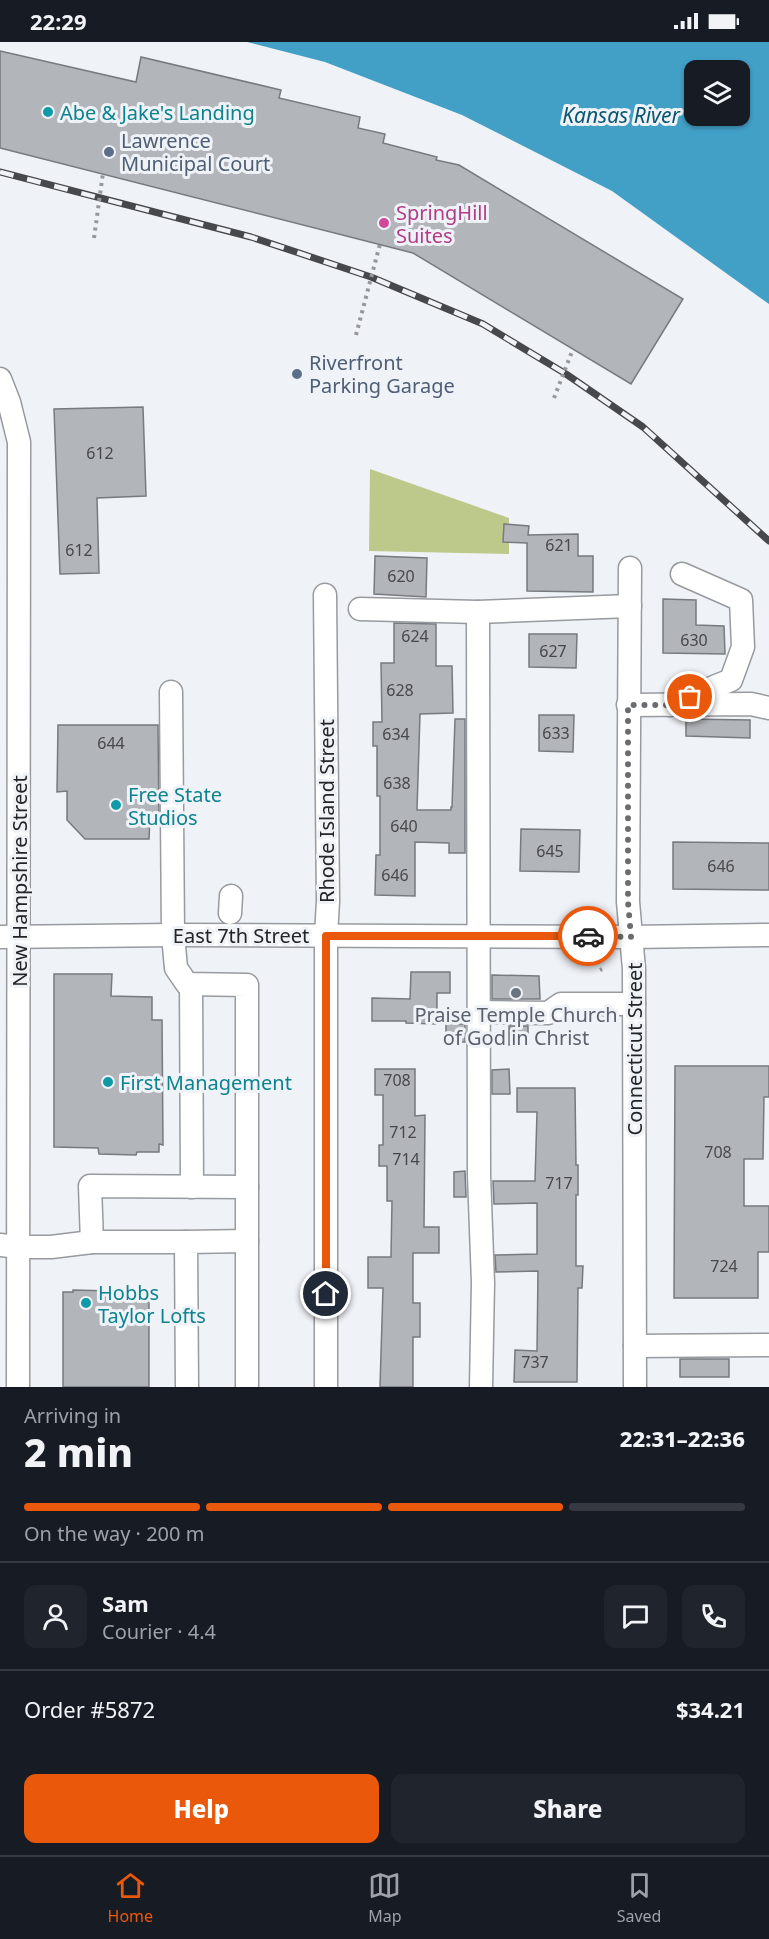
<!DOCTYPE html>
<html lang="en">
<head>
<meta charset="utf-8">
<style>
	:root { --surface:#171b24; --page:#20242c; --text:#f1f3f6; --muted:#9ea1a6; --line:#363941; --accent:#ea580c }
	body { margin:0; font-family:"Noto Sans",sans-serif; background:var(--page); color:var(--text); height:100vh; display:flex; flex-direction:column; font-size:22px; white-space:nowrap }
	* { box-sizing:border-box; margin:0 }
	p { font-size:20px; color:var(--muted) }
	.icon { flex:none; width:33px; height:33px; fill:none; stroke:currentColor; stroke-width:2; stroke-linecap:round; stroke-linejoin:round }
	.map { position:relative; height:1345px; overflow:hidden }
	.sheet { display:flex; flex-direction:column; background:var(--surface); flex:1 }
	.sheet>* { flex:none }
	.tools { position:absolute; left:684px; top:18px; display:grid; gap:12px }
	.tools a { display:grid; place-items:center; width:66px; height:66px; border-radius:12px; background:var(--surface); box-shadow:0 2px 4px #0004; font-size:30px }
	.pin { position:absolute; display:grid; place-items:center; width:51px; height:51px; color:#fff; margin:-26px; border:3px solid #fff; border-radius:50%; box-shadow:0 2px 6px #0007 }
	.courier { position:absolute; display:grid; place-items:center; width:60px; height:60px; margin:-30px; border:4px solid #ea580c; border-radius:50%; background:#fff; color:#222; box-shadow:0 2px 8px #0007 }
	.headline em { font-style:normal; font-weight:800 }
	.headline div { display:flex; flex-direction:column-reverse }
	.headline { display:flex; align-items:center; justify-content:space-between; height:102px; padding:0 24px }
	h1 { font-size:39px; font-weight:800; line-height:45px }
	.bar { display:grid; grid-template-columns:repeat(4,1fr); gap:9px 6px; align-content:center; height:72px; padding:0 24px }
	.bar i { height:8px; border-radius:4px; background:var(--line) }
	.bar .on { background:var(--accent) }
	.bar p { grid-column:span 4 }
	.line { display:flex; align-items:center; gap:15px; padding:0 24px; border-top:2px solid var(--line) }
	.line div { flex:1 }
	.round { display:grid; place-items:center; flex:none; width:63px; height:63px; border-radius:12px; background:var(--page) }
	.primary-button { display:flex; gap:12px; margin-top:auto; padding:12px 24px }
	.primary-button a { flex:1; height:69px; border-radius:12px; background:var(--accent); color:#fff; font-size:24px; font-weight:800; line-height:69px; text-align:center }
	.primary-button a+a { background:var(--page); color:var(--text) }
	.status { display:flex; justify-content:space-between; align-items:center; height:42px; padding:0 30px; background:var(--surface); direction:ltr }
	.status svg { height:16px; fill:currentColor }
	.tab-bar { display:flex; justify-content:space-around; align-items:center; height:84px; border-top:2px solid var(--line); background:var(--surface); font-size:16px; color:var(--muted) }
	.tab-bar a { display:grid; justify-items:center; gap:3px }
	.tab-bar .on { color:var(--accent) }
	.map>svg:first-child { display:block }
	.green { fill:#bdc98a }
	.water { fill:#429fc6; fill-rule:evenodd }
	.building { fill:#b2b5ba; stroke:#777a7e; stroke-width:1.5 }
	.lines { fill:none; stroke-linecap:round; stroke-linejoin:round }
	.minor-casing { stroke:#979a9f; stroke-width:25 }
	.path { stroke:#96989c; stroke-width:4; stroke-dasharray:3 4.5; stroke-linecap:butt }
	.minor { stroke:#fff; stroke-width:22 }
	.rail-casing { stroke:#47484b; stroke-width:7 }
	.rail { stroke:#eff2f7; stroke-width:4.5; stroke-dasharray:14; stroke-linecap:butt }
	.path-bridge { stroke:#96989c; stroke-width:4; stroke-dasharray:3 4.5; stroke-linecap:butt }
	.done { stroke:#6a6c6f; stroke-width:6; stroke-dasharray:0 10.8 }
	.route { stroke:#ea580c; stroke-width:8 }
	.culture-dot { fill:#0f9aa8; stroke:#eff2f7; stroke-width:2 }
	.service-dot { fill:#5c6f8a; stroke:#eff2f7; stroke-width:2 }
	.hotel-dot { fill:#d1479c; stroke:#eff2f7; stroke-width:2 }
	.worship-dot { fill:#6b7280; stroke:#eff2f7; stroke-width:2 }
	.labels { text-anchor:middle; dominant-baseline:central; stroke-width:6; stroke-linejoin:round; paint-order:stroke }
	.number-label { font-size:16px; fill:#47484b }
	.culture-label { font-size:20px; fill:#0d838f; stroke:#eff2f7; text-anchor:start }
	.service-label { font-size:20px; fill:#4e5e75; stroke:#eff2f7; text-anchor:start }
	.hotel-label { font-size:20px; fill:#b23c85; stroke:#eff2f7; text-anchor:start }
	.street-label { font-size:20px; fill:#232426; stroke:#eff2f7 }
	.worship-label { font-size:20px; fill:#5b616d; stroke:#eff2f7 }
	.water-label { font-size:21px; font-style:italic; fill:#095772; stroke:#eff2f7 }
</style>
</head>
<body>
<div class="status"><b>22:29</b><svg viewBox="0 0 49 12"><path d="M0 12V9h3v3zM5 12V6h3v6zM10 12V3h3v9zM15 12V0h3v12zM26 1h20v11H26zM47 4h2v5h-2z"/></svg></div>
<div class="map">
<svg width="769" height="1345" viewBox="0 0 769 1345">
	<rect width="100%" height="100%" fill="#eff2f7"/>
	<path class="green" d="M 370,427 L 509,476 L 509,512 L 369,509 Z"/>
	<path class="water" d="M 247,0 L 769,0 L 769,262 L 612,149 L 462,73 L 325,20 ZM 694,28 L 740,28 L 740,74 L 694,74 Z"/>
	<g class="building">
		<path d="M 0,9 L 136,40 L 141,15 L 281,48 L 279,56 L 360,75 L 358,86 L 385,92 L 383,101 L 437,115 L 436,118 L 459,123 L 683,257 L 631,342 L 413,211 L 0,106 Z"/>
		<path d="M 143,365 L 146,454 L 97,456 L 99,531 L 60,532 L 54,367 Z"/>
		<path d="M 504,482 L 529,484 L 528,493 L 578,492 L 578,514 L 593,514 L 593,550 L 527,549 L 527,501 L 503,500 Z"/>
		<path d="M 375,514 L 427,516 L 426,555 L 374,552 Z"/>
		<path d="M 663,557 L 696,558 L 696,583 L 724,584 L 725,612 L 663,611 Z"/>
		<path d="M 394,581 L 436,582 L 436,624 L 452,624 L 453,671 L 420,672 L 417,768 L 451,768 L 451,765 L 452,765 L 455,677 L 465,677 L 465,811 L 449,811 L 449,801 L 415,800 L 415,854 L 375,853 L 376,813 L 380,813 L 380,754 L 377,754 L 377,704 L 373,704 L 373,680 L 382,680 L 381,621 L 394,621 Z"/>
		<path d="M 529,592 L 577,592 L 576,626 L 529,625 Z"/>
		<path d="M 539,673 L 574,673 L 573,710 L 539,709 Z"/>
		<path d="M 686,677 L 750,678 L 750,696 L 686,694 Z"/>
		<path d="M 58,683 L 158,683 L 159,777 L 150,776 L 149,797 L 85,797 L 67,778 L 67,749 L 57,750 Z"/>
		<path d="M 521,787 L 580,788 L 579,830 L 520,829 Z"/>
		<path d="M 673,800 L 769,801 L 769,848 L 673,847 Z"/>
		<path d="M 411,930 L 450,930 L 450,951 L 437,951 L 437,982 L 406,981 L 406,979 L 372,979 L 372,956 L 410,957 Z"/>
		<path d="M 54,932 L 112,932 L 111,954 L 152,955 L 152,978 L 162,978 L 163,1103 L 159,1102 L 159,1110 L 137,1110 L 136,1113 L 99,1112 L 98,1106 L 54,1105 Z"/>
		<path d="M 492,933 L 539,934 L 540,957 L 492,957 Z"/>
		<rect x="446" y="982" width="19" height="18"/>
		<rect x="509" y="984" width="19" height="19"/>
		<path d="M 675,1024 L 769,1024 L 769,1055 L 764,1055 L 763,1117 L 744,1117 L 744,1164 L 769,1164 L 769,1210 L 758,1210 L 758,1256 L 674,1256 Z"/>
		<path d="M 375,1027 L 415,1027 L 415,1074 L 425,1073 L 424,1185 L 439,1185 L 439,1211 L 413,1211 L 413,1261 L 420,1261 L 420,1295 L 413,1295 L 413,1345 L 380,1345 L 383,1246 L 368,1246 L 368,1215 L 391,1215 L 392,1159 L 387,1159 L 387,1124 L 379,1124 L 379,1103 L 383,1103 L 383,1053 L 375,1053 Z"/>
		<path d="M 509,1027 L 510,1052 L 492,1052 L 492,1028 Z"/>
		<path d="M 517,1046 L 575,1046 L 576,1123 L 578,1123 L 578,1153 L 576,1153 L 576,1224 L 583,1224 L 582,1246 L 578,1246 L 577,1340 L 514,1340 L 515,1308 L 537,1309 L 538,1229 L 496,1230 L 495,1213 L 537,1212 L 537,1161 L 494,1162 L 493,1139 L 535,1139 L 537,1070 L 517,1070 Z"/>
		<path d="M 465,1129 L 466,1155 L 454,1155 L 454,1130 Z"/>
		<path d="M 73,1248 L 149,1250 L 149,1345 L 63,1345 L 63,1250 L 73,1250 Z"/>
		<rect x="680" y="1317" width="49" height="18"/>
	</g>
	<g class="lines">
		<defs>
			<g id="minor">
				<path d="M 0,337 L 9,360 L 19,400 L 18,1345"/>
				<path d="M 630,526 L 628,860 L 634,927 L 635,1345"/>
				<path d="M 325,553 L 328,859 L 326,894 L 326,1345"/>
				<path d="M 360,567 L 478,570 L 630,564"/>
				<path d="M 478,570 L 479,1133 L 483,1241 L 481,1345"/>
				<path d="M 171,650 L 173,893 L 176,926 L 187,942 L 247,943 L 247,1345"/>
				<path d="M 628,663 L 751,662 L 769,666"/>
				<path d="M 670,663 L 731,638 L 743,605 L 741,558 L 682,532"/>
				<path d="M 230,871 L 231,854"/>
				<path d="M 0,895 L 173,893 L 631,895 L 769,893"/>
				<path d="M 191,942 L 192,1145"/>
				<path d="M 479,970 L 548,971 L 561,962 L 634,962"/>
				<path d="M 92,1200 L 90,1144 L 247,1145"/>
				<path d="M 0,1203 L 18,1205 L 51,1205 L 92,1200 L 186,1200"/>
				<path d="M 635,1304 L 769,1303"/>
				<path d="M 187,1345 L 186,1200 L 247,1199"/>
			</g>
		</defs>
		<use href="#minor" class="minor-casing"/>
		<path class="path" d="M 600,928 L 602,927"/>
		<use href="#minor" class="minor"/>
		<defs>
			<path id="rail" d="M 0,130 L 251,195 L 371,235 L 483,282 L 566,332 L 643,385 L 769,499"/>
		</defs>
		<use href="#rail" class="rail-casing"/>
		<use href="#rail" class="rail"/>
		<g class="path-bridge">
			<path d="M 94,196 L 103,131"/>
			<path d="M 356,293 L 380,202"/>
			<path d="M 554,356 L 573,307"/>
		</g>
	</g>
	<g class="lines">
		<path class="done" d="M 588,894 L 631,895 L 628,860 L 628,663 L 670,663 L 690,655"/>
		<path class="route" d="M 326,1252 L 326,894 L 588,894"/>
	</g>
	<g class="culture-dot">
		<circle cx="48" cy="70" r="6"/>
		<circle cx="116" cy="763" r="6"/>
		<circle cx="108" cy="1040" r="6"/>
		<circle cx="86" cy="1261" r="6"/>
	</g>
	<g class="service-dot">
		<circle cx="109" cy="110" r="6"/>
		<circle cx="297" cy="332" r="6"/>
	</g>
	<circle class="hotel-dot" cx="384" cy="181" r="6"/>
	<circle class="worship-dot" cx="516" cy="951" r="6"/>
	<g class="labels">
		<g class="number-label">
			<text x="100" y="411">612</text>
			<text x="559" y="503">621</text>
			<text x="79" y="508">612</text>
			<text x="401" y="534">620</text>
			<text x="415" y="594">624</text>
			<text x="694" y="598">630</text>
			<text x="553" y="609">627</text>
			<text x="400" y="648">628</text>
			<text x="556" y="691">633</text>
			<text x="396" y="692">634</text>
			<text x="111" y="701">644</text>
			<text x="397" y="741">638</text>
			<text x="404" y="784">640</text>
			<text x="550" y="809">645</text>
			<text x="721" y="824">646</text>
			<text x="395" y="833">646</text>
			<text x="397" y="1038">708</text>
			<text x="403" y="1090">712</text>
			<text x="718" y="1110">708</text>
			<text x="406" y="1117">714</text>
			<text x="559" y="1141">717</text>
			<text x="724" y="1224">724</text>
			<text x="535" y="1320">737</text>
		</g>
		<g class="culture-label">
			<text x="60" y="70">Abe &amp; Jake's Landing</text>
			<text x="128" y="752">Free State<tspan x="128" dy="23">Studios</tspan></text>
			<text x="120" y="1040">First Management</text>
			<text x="98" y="1250">Hobbs<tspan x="98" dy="23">Taylor Lofts</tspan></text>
		</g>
		<g class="service-label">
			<text x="121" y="98">Lawrence<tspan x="121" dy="23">Municipal Court</tspan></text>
			<text x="309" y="320">Riverfront<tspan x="309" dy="23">Parking Garage</tspan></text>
		</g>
		<g class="hotel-label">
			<text x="396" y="170">SpringHill<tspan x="396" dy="23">Suites</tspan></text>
		</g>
		<g class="street-label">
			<text transform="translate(326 769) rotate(-90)">Rhode Island Street</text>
			<text transform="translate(19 839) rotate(-90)">New Hampshire Street</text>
			<text x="241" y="893">East 7th Street</text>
			<text transform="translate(634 1007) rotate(-90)">Connecticut Street</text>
		</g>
		<g class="worship-label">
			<text x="516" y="972">Praise Temple Church<tspan x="516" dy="23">of God in Christ</tspan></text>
		</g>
		<g class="water-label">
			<text x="621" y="73">Kansas River</text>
		</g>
	</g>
</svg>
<div class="tools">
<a><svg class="icon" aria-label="layers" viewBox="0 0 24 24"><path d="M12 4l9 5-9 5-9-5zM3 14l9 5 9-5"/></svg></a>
</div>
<div class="pin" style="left:690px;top:655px;background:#ea580c"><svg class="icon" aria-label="bag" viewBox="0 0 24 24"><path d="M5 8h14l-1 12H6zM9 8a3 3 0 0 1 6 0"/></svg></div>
<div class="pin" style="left:326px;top:1252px;background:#1f2937"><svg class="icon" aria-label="home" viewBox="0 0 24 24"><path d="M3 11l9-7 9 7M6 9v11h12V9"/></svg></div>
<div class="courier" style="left:588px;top:894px"><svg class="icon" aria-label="car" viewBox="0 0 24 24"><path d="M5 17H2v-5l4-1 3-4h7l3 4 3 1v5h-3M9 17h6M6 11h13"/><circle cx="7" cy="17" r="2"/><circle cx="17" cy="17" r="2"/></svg></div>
</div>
<section class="sheet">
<div class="headline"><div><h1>2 min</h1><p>Arriving in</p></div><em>22:31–22:36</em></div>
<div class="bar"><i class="on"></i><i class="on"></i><i class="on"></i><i></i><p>On the way · 200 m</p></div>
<div class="line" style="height:108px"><a class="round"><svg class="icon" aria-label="person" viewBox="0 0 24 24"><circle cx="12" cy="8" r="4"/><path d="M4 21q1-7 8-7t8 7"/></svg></a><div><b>Sam</b><p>Courier · 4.4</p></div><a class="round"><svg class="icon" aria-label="chat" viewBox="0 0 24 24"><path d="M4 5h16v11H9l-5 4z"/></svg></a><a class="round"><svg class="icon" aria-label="phone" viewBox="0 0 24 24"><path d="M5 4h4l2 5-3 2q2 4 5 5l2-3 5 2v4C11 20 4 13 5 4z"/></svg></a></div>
<div class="line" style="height:78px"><div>Order #5872</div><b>$34.21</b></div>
<div class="primary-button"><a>Help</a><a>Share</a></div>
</section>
<nav class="tab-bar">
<a class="on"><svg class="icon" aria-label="home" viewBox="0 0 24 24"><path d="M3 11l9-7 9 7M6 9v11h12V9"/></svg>Home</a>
<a><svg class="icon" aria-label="map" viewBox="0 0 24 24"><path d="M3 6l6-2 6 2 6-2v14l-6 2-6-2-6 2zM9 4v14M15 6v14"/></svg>Map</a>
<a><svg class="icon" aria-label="saved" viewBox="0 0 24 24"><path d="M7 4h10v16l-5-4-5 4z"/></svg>Saved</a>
</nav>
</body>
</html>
